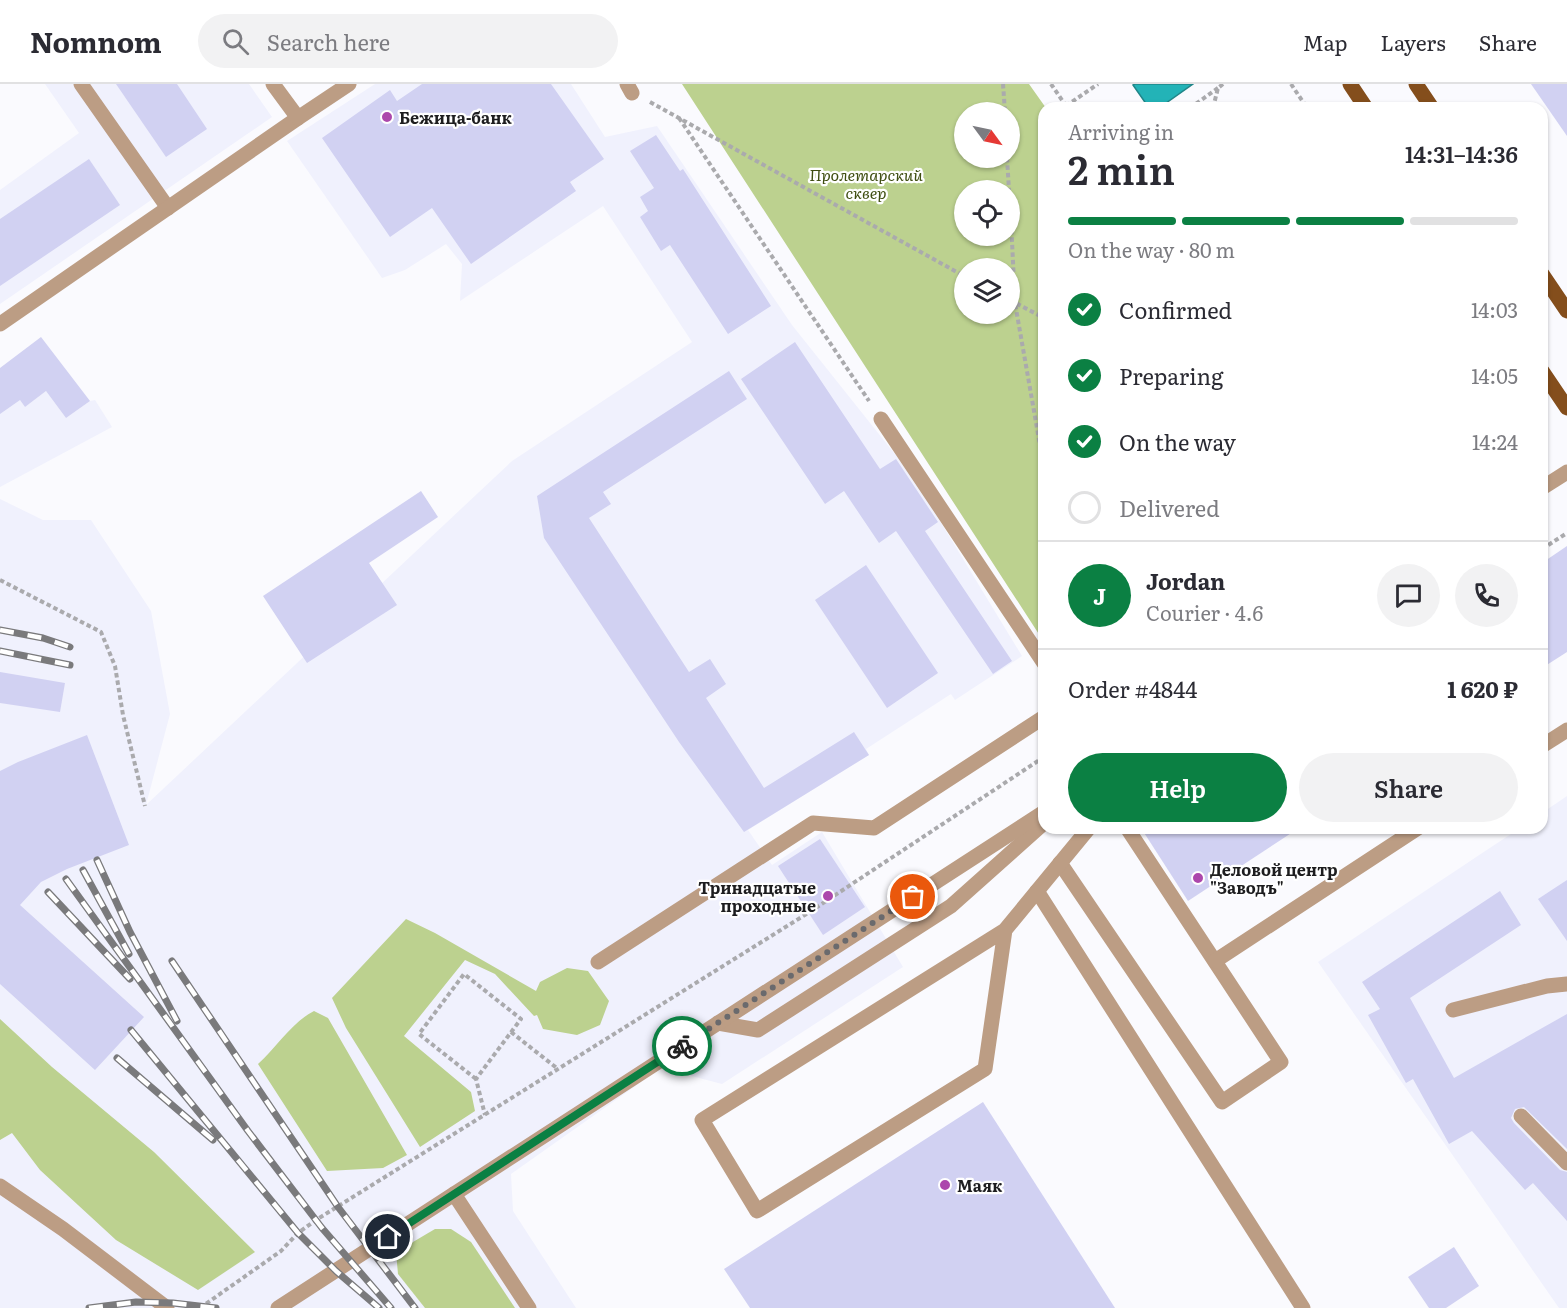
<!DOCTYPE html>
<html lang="en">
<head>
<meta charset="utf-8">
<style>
	:root { --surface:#fff; --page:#f2f2f3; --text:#2b2b33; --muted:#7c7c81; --line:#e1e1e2; --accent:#0b8043 }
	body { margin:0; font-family:Literata,serif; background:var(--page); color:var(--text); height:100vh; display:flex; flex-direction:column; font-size:22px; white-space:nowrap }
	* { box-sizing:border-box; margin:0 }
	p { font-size:20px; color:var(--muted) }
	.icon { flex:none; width:33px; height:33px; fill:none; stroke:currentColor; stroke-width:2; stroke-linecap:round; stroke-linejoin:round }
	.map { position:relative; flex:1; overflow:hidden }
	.panel { position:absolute; left:1038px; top:18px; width:510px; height:732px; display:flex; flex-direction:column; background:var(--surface); border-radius:18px; box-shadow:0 2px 4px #0004 }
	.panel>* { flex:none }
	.needle { width:39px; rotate:123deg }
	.tools { position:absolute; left:954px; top:18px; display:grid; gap:12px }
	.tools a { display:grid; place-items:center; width:66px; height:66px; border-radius:50%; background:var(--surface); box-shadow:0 2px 4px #0004; font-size:30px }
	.pin { position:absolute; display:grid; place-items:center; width:51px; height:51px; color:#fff; margin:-26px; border:3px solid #fff; border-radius:50%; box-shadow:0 2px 6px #0007 }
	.courier { position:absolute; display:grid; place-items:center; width:60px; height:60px; margin:-30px; border:4px solid #0b8043; border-radius:50%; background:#fff; color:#222; box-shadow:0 2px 8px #0007 }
	.overview em { font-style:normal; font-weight:600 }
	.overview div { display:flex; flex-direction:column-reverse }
	.overview { display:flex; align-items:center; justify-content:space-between; height:102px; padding:0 30px }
	h1 { font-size:39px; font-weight:600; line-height:45px }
	.bar { display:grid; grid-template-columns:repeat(4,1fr); gap:9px 6px; align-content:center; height:72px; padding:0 30px }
	.bar i { height:8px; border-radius:4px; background:var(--line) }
	.bar .current { background:var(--accent) }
	.bar p { grid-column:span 4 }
	.line { display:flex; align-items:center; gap:15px; padding:0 30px; border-top:2px solid var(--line) }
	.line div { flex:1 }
	.round { display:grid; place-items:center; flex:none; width:63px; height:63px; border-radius:32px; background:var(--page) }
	ol { padding:0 30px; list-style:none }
	li { display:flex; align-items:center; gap:18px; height:66px }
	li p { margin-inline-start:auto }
	li .icon { padding:6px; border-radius:50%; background:var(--accent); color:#fff; stroke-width:4 }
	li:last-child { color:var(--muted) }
	li i { width:33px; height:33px; border:3px solid var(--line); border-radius:50% }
	.action { display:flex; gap:12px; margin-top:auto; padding:12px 30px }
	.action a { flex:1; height:69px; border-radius:36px; background:var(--accent); color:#fff; font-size:24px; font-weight:600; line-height:69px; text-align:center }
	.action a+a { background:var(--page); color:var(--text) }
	header { display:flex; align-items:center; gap:36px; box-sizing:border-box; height:84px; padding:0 30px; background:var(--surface); border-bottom:2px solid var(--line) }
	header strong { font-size:28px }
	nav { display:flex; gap:33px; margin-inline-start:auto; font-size:21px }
	.search { width:420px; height:54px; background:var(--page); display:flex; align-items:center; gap:15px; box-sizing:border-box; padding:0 21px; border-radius:33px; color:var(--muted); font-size:22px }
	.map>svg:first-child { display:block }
	.built { fill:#f0f1fd }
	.green { fill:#bcd18f; fill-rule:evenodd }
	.water { fill:#23b3b7; stroke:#218689; stroke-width:1.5 }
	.building { fill:#d1d1f2 }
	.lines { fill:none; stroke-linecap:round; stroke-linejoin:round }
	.path { stroke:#aaaaad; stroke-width:4; stroke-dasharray:4.5 3; stroke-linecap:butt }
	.lane { stroke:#bc9d84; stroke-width:15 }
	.street { stroke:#bc9d84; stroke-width:15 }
	.primary { stroke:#844e1c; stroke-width:15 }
	.rail-casing { stroke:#7a7a7c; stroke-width:7 }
	.rail { stroke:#fff; stroke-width:4.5; stroke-dasharray:14; stroke-linecap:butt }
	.done { stroke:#6a6a6d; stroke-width:6; stroke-dasharray:0 10.8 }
	.route { stroke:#0b8043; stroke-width:8 }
	.poi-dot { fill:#ac47ac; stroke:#fff; stroke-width:2 }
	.labels { text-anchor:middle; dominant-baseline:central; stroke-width:4.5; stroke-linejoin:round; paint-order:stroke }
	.poi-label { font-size:16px; font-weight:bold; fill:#1d1d1f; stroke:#fff; text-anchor:start }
	.park-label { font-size:16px; font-style:italic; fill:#3f4e11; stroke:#fff }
</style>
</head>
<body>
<header>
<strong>Nomnom</strong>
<div class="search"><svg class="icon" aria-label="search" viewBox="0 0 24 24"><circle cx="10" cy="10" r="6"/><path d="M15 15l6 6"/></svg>Search here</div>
<nav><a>Map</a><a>Layers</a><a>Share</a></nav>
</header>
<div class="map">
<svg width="1567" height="1224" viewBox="0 0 1567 1224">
	<rect width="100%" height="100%" fill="#fafafe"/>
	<g class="built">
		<path d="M 45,0 L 249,0 L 272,33 L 0,220 L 0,106 L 79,49 Z"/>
		<path d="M 375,0 L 571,0 L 605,53 L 657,42 L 792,241 L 898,374 L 940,437 L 1022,572 L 955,616 L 951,610 L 866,665 L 869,671 L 748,746 L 772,781 L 822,748 L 903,883 L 722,1000 L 661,984 L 511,1090 L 513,1127 L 576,1224 L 0,1224 L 0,415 L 43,436 L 91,436 L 151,527 L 170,630 L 146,721 L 512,377 L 692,258 L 603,122 L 460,217 L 462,180 L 446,160 L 405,186 L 382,194 L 287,57 Z"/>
		<path d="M 46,307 L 66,334 L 90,317 L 95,316 L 112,343 L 0,403 L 0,318 L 20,316 L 25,323 Z"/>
		<path d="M 1567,712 L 1567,1224 L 1559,1224 L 1318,878 L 1520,744 L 1542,744 L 1542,729 Z"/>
	</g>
	<g class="green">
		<path d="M 682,0 L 1029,0 L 1046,24 L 1044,24 L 1044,558 ZM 964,28 L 1010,28 L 1010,74 L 964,74 ZM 964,106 L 1010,106 L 1010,152 L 964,152 ZM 1010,184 L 1010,230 L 964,230 L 964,184 Z"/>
		<path d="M 406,835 L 435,849 L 536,907 L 540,898 L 567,884 L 588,887 L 609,917 L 600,941 L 577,951 L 543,945 L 537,931 L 534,932 L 495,890 L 465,876 L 404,952 L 471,1008 L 475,1027 L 420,1063 L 346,944 L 332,914 Z"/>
		<path d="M 314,927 L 328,934 L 407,1071 L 383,1084 L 327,1087 L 258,980 C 277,963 292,938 314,927 Z"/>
		<path d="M 0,935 L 52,983 L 154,1068 L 255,1168 L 198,1206 L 116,1156 L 40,1086 L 12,1049 L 0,1056 Z"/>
		<path d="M 435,1145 L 451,1145 L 471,1158 L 515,1224 L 425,1224 L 398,1190 L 396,1168 Z"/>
	</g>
	<path class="water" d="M 1135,0 L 1193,0 L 1159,24 L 1149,24 L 1133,1 Z"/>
	<g class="building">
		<path d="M 116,0 L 177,0 L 207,45 L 166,73 Z"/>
		<path d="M 422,0 L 551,0 L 604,75 L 570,98 L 576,107 L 471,180 L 432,124 L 390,153 L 322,54 L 390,6 L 397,17 Z"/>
		<path d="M 1531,0 L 1567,0 L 1567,52 Z"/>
		<path d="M 656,51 L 680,87 L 683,85 L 771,222 L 728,250 L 670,161 L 661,167 L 640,133 L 648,127 L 640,113 L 654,104 L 630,67 Z"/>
		<path d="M 89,75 L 120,121 L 0,202 L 0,135 Z"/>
		<path d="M 41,253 L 90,317 L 66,334 L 46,307 L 25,323 L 20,316 L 0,330 L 0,284 Z"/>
		<path d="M 795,258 L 880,385 L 896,375 L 938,438 L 925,447 L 1012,577 L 993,590 L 896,447 L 879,459 L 844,407 L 825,420 L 741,295 Z"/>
		<path d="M 729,287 L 747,315 L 603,408 L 611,420 L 589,434 L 689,588 L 710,575 L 726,600 L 706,614 L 764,704 L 854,648 L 869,671 L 744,748 L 679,658 L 544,454 L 537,412 Z"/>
		<path d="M 421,407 L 438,433 L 369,479 L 397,521 L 307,579 L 263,512 Z"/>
		<path d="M 1567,462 L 1567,568 L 1542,584 L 1542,479 Z"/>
		<path d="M 866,481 L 938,589 L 887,624 L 815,516 Z"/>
		<path d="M 0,588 L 65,599 L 60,628 L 0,619 Z"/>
		<path d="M 87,651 L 129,761 L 67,785 L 41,798 L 20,821 L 144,933 L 95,986 L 0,900 L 0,687 L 18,678 Z"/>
		<path d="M 1141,744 L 1299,744 L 1188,817 Z"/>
		<path d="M 820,755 L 865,823 L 823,851 L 778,782 Z"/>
		<path d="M 1567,796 L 1567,857 L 1538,815 Z"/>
		<path d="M 1500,807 L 1521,841 L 1410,914 L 1454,994 L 1567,930 L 1567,1065 L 1524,1023 L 1515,1025 L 1511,1034 L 1514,1039 L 1560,1086 L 1567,1088 L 1567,1137 L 1533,1099 L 1525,1106 L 1472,1047 L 1449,1060 L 1413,995 L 1406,999 L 1368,931 L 1380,925 L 1362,898 Z"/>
		<path d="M 983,1018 L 1115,1224 L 750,1224 L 724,1185 Z"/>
		<path d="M 1454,1163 L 1479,1202 L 1446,1224 L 1429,1224 L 1408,1193 Z"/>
	</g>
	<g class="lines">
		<g class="path">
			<path d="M 1003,0 L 1005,28"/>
			<path d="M 1051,0 L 1066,22"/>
			<path d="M 1291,0 L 1307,24"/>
			<path d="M 650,18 L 964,192"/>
			<path d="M 1066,22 L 1098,0"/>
			<path d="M 1190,24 L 1218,4"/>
			<path d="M 1213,24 L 1218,4 L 1223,0"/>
			<path d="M 679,34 L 869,317"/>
			<path d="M 1007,74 L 1009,106"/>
			<path d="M 1010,116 L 1015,219 L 1044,384"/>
			<path d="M 1010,216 L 1044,234"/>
			<path d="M 1542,465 L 1567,449"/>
			<path d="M 0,496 L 101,548 L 115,582 L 123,631 L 145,722"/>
			<path d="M 511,948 L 558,985"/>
			<path d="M 476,995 L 419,950 L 464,890 L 521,935 L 476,995 L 485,1031"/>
			<path d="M 200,1224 L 281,1167 L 298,1149 L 316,1136 L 808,829 L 1044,673"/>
		</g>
		<g class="lane">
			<path d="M 81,0 L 168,124"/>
			<path d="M 627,0 L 632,9"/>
			<path d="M 0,240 L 298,34"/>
			<path d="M 881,335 L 1044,579"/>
			<path d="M 1542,404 L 1567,388"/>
			<path d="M 1542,662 L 1567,646"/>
			<path d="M 1060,779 L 1222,1018 L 1281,978 L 1127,744"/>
			<path d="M 1037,807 L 1303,1224"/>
			<path d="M 1005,846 L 985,985 L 757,1127 L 702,1036 L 1005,846 L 1089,744"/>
			<path d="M 1215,877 L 1418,744"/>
			<path d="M 598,878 L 813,739 L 874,744 L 1044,633"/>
			<path d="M 1453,926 L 1547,902 L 1567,900"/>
			<path d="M 718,939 L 758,946 L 951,822 L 1044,739"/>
			<path d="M 1521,1032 L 1567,1079"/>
			<path d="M 0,1102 L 63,1145 L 167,1224"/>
			<path d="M 454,1110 L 529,1224"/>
			<path d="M 278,1224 L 1044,728"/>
		</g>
		<path class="street" d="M 273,0 L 298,34 L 349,0"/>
		<g class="primary">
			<path d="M 1350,0 L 1366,24"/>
			<path d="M 1416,0 L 1432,24"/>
			<path d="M 1542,190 L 1567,227"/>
			<path d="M 1542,287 L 1567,324"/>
		</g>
		<defs>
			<g id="rail">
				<path d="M 0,546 L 43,554 L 70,563"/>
				<path d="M 0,567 L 70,581"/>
				<path d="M 97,776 L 130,848 L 177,937"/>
				<path d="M 83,786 L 129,870"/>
				<path d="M 66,795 L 248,1047 L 322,1144 L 391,1224"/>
				<path d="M 48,808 L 130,895"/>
				<path d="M 172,877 L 338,1123 L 415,1224"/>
				<path d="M 131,946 L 298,1149 L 336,1187 L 379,1224"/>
				<path d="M 117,974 L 213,1056"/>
				<path d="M 89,1224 L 136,1218 L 173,1219 L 216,1224"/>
			</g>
		</defs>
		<use href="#rail" class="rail-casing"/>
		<use href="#rail" class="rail"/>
	</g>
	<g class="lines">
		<path class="done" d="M 682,962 L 913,813"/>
		<path class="route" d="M 388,1153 L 682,962"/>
	</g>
	<g class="poi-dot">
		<circle cx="387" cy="33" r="6"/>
		<circle cx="1198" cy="794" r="6"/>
		<circle cx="828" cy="812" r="6"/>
		<circle cx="945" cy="1101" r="6"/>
	</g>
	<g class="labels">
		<g class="poi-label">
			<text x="399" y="33">Бежица-банк</text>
			<text x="1210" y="785">Деловой центр<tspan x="1210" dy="18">"Заводъ"</tspan></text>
			<text x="816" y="803" text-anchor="end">Тринадцатые<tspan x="816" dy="18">проходные</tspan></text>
			<text x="957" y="1101">Маяк</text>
		</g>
		<g class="park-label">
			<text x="866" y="90">Пролетарский<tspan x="866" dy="18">сквер</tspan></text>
		</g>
	</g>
</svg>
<div class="tools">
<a><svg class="needle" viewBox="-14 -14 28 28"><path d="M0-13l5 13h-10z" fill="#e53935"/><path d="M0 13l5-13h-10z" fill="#7c7c81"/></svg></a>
<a><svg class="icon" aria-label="locate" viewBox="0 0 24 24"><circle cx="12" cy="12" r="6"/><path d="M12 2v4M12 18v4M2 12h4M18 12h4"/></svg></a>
<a><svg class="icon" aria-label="layers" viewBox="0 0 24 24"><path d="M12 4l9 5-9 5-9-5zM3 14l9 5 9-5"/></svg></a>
</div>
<div class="pin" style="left:913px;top:813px;background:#ea580c"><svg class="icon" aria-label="bag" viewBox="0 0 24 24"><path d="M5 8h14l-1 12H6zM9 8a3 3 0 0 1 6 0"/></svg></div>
<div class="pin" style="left:388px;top:1153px;background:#1f2937"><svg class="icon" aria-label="home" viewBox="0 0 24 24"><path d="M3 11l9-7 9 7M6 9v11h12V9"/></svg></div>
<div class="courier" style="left:682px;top:962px"><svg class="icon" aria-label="bike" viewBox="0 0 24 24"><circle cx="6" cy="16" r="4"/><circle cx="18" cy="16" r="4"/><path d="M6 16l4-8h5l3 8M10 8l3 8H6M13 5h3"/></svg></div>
<section class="panel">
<div class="overview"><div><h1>2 min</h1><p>Arriving in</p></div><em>14:31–14:36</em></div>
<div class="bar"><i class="current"></i><i class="current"></i><i class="current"></i><i></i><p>On the way · 80 m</p></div>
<ol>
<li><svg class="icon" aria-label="check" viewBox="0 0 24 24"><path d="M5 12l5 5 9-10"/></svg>Confirmed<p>14:03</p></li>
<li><svg class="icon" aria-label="check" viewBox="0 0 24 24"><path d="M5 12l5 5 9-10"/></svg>Preparing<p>14:05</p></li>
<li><svg class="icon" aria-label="check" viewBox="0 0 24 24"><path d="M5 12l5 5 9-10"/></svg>On the way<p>14:24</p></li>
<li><i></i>Delivered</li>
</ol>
<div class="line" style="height:108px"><b class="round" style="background:var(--accent);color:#fff">J</b><div><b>Jordan</b><p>Courier · 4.6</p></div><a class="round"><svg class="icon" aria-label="chat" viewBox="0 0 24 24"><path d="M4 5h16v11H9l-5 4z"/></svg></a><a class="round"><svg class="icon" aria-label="phone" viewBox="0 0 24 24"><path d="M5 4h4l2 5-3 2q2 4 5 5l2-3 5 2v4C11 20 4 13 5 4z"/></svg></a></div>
<div class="line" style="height:78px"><div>Order #4844</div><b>1 620 ₽</b></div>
<div class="action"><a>Help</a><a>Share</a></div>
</section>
</div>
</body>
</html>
